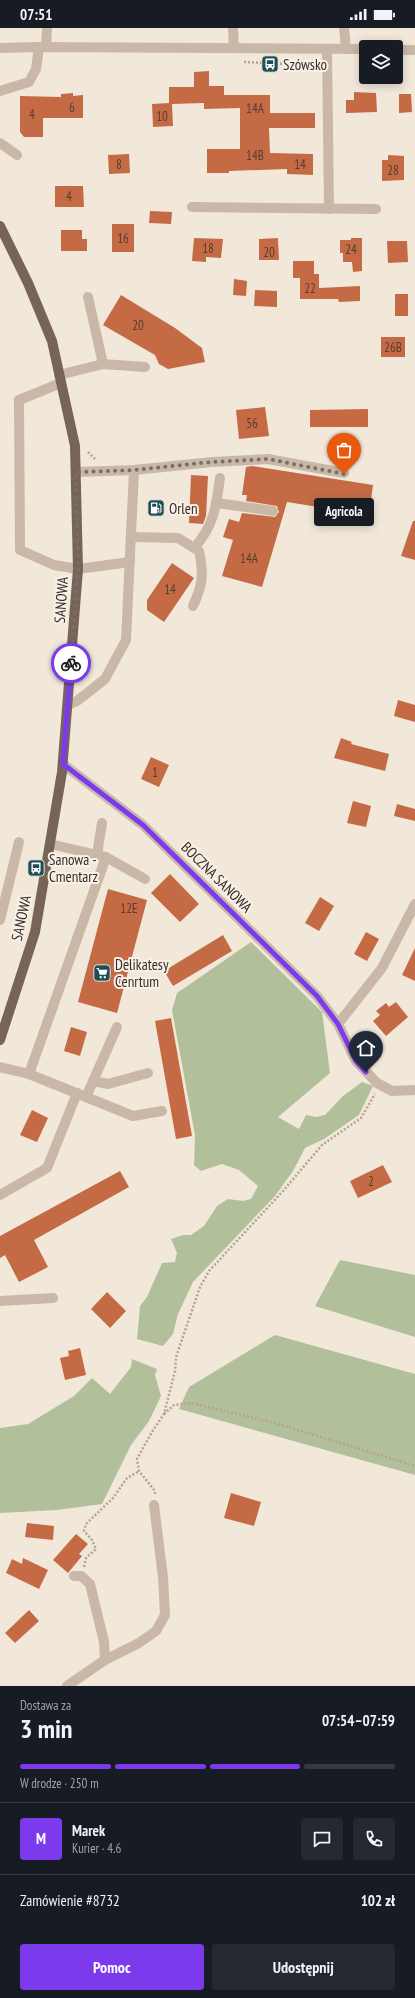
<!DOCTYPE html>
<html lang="pl">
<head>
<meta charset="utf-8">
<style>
	:root { --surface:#171b24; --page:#242831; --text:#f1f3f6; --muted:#9ea1a6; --line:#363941; --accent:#7c3aed }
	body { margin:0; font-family:"PT Sans Narrow",sans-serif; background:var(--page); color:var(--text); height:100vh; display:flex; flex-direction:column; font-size:15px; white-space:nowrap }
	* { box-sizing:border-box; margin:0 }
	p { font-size:13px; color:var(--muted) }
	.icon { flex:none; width:22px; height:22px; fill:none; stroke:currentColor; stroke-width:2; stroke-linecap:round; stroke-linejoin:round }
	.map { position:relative; height:1658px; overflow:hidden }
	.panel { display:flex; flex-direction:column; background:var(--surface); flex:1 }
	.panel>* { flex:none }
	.fabs { position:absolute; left:359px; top:12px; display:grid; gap:8px }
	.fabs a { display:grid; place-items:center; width:44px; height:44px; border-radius:4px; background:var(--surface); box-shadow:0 2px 10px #0003; font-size:20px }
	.pin { position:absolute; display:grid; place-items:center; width:34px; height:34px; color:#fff; margin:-41px -17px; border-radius:50% 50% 50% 0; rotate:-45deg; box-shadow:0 0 4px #0007 }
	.pin .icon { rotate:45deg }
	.courier { position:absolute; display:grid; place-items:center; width:40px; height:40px; margin:-20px; border:3px solid #7c3aed; border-radius:50%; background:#fff; color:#222; box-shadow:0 1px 5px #0007 }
	.bubble { position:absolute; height:28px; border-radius:4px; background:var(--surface); box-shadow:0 2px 10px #0003; font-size:13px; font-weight:700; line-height:28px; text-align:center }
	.overview em { font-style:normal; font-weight:700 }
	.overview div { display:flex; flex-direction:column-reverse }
	.overview { display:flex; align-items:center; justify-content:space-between; height:68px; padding:0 20px }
	h1 { font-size:26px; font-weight:700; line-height:30px }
	.bar { display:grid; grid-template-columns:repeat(4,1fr); gap:6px 4px; align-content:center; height:48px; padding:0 20px }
	.bar i { height:5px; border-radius:3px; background:var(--line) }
	.bar .active { background:var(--accent) }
	.bar p { grid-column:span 4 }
	.line { display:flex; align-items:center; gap:10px; padding:0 20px; border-top:1px solid var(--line) }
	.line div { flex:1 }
	.round { display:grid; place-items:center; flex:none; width:42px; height:42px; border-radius:4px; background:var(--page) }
	.primary-button { display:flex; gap:8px; margin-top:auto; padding:8px 20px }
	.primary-button a { flex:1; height:46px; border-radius:4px; background:var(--accent); color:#fff; font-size:16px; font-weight:700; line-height:46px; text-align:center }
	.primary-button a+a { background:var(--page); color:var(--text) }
	.status { display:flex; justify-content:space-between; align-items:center; height:28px; padding:0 20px; background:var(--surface); direction:ltr }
	.status svg { height:11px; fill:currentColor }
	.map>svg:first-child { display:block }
	.green { fill:#b1c09b }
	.building { fill:#c46b46 }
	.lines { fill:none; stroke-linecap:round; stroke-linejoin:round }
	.path { stroke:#b5a291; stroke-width:2.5; stroke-dasharray:2 2; stroke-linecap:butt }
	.minor { stroke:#c9b8a7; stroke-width:10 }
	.major { stroke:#776458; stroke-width:10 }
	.done { stroke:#776e66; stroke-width:4; stroke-dasharray:0 7.2 }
	.route { stroke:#7c3aed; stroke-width:5 }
	.labels { text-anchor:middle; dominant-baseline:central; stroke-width:4; stroke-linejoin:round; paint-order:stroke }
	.number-label { font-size:13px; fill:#593c2f }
	.poi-label { font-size:15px; fill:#352c27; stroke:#f9f1e7; text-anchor:start }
	.street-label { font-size:15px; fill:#352c27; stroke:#f9f1e7 }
</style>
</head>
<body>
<div class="status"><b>07:51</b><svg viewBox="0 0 49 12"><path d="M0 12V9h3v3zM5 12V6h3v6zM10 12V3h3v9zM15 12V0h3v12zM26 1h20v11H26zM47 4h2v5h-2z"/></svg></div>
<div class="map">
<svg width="415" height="1658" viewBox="0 0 415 1658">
	<rect width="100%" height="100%" fill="#f1e8da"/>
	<g class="green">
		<path d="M 251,914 L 322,984 L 330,1045 L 278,1089 L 299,1101 L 306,1087 L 316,1089 L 325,1087 L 343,1068 L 362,1054 L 373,1058 L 359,1087 L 324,1111 L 305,1120 L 293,1143 L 275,1168 L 193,1254 L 178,1286 L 173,1306 L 163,1318 L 137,1311 L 140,1278 L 147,1269 L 162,1235 L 175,1234 L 177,1225 L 171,1211 L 183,1207 L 191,1207 L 204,1198 L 217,1178 L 228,1171 L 243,1173 L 251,1171 L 258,1158 L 239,1142 L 222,1136 L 201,1143 L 194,1137 L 195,1107 L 172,982 L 177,965 Z"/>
		<path d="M 340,1232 L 415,1247 L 415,1309 L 315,1278 Z"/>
		<path d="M 275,1307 L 415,1346 L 415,1447 L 179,1381 L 189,1359 Z"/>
		<path d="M 132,1331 L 157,1341 L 155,1347 L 161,1368 L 149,1393 L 131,1417 L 102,1476 L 57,1482 L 0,1485 L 0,1400 L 28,1396 L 74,1368 L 92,1350 L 110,1366 L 131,1339 Z"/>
	</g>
	<g class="building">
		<path d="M 209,43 L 209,58 L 224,58 L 224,67 L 270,67 L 270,85 L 315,85 L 315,100 L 269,100 L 270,125 L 313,126 L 313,147 L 287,146 L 287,141 L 229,143 L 229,145 L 207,145 L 207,121 L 240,121 L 240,80 L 204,81 L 204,75 L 172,76 L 173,98 L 153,99 L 152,76 L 169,75 L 169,59 L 194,59 L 194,44 Z"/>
		<path d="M 354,64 L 376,65 L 377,84 L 346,85 L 346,72 L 354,72 Z"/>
		<path d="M 73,65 L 73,68 L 83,67 L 83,90 L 43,90 L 43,109 L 24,109 L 20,104 L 20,68 L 61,69 L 61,66 Z"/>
		<path d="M 399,66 L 411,66 L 412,84 L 399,85 Z"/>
		<path d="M 129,126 L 130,145 L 109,146 L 108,127 Z"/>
		<path d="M 388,127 L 404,128 L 404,152 L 382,153 L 382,132 L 388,132 Z"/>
		<path d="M 55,158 L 83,158 L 84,179 L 55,179 Z"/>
		<path d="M 150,183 L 172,184 L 171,196 L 149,195 Z"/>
		<rect x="112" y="196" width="22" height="28"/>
		<path d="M 61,202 L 82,202 L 82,211 L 87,211 L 87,223 L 61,223 Z"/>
		<path d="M 194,210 L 223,211 L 221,230 L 206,229 L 206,234 L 192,233 Z"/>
		<path d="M 278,210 L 279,232 L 259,232 L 259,211 Z"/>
		<path d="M 351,210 L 362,210 L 362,243 L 353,244 L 352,234 L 343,234 L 343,225 L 340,225 L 340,212 L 351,212 Z"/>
		<path d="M 387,213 L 407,213 L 408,234 L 388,235 Z"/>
		<path d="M 293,233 L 314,233 L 314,246 L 319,246 L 319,260 L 360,258 L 360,273 L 339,274 L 338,271 L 300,271 L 300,250 L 293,250 Z"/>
		<path d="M 234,251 L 247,253 L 246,268 L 233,267 Z"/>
		<path d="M 255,262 L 277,263 L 277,279 L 254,278 Z"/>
		<rect x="395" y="266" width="13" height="22"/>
		<path d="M 121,267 L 175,300 L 202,320 L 205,334 L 168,341 L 159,336 L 155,327 L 103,297 Z"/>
		<rect x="381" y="309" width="24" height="20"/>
		<path d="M 265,379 L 269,408 L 239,411 L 236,382 Z"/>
		<path d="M 368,381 L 368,399 L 310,399 L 310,382 Z"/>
		<path d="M 252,438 L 373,457 L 369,487 L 287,474 L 262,559 L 222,548 L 233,512 L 223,509 L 229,491 L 239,494 L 242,485 L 275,489 L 279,484 L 277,478 L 246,473 L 247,467 L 242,467 L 246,439 Z"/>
		<path d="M 191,447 L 208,448 L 206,488 L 203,496 L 189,495 Z"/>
		<path d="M 413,493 L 415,493 L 415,532 L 401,528 Z"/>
		<path d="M 172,535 L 194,550 L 164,594 L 147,582 L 147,572 Z"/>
		<path d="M 398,672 L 415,677 L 415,694 L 394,688 Z"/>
		<path d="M 341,710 L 352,714 L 351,716 L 389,726 L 385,743 L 334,730 Z"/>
		<path d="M 151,729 L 169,737 L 159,759 L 141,751 Z"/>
		<path d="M 353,773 L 371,778 L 366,799 L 347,795 Z"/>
		<path d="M 397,776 L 415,781 L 415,793 L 394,788 Z"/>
		<path d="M 170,846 L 199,876 L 180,894 L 151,865 Z"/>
		<path d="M 108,861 L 147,872 L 117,985 L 78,974 Z"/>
		<path d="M 320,869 L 334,878 L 319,903 L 305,895 Z"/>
		<path d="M 366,904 L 379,911 L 367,933 L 354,926 Z"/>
		<path d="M 223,907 L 232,923 L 173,958 L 164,943 Z"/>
		<path d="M 415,920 L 415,953 L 402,947 Z"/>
		<path d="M 396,974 L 408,989 L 386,1008 L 373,993 L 380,987 L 376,983 L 386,975 L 389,979 Z"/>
		<path d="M 171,990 L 192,1108 L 176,1111 L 155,993 Z"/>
		<path d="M 71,999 L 87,1004 L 80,1028 L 64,1023 Z"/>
		<path d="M 32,1082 L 48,1090 L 37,1114 L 20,1107 Z"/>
		<path d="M 383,1137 L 392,1154 L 358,1170 L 350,1153 Z"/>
		<path d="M 120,1143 L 129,1159 L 34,1212 L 48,1239 L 19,1254 L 5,1227 L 0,1230 L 0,1208 Z"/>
		<path d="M 107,1264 L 126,1283 L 110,1300 L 91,1281 Z"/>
		<path d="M 80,1320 L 86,1347 L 65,1352 L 60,1330 L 69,1328 L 68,1323 Z"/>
		<path d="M 231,1465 L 261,1474 L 254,1498 L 224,1490 Z"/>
		<path d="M 27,1495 L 54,1498 L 53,1512 L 25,1509 Z"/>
		<path d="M 76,1506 L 88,1516 L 79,1526 L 82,1528 L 68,1545 L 53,1532 Z"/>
		<path d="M 23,1530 L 48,1542 L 39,1561 L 6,1545 L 12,1531 L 22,1536 Z"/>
		<path d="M 29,1582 L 39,1593 L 15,1615 L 5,1605 Z"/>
	</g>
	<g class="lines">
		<g class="path">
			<path d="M 244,34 L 284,36 L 303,33"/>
			<path d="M 88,424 L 95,431"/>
			<path d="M 164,1386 L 174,1377 L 192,1375 L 275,1395 L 415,1438"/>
			<path d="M 155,1466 L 155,1463 L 139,1443 L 137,1431 L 152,1404 L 164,1386 L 175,1343 L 176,1329 L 200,1259 L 209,1243 L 283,1163 L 322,1117 L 361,1090 L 375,1066"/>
			<path d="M 84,1539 L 86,1530 L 96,1521 L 92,1512 L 84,1503 L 86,1496 L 113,1470 L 127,1450 L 139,1443"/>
		</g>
		<g class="minor">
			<path d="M 233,0 L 234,20"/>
			<path d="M 344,0 L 346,21"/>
			<path d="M 46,19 L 47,0"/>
			<path d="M 0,20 L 39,19 L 366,21"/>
			<path d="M 327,21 L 329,181"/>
			<path d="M 396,22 L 415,22"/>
			<path d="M 0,63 L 29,54 L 36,41 L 39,19"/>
			<path d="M 0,115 L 17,127"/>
			<path d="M 192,179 L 376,181"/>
			<path d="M 88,269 L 103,336"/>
			<path d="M 59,347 L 103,336 L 145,339"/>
			<path d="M 61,355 L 19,372 L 20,522 L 54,537 L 78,541 L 130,534"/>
			<path d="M 76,444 L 134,442 L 212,434 L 268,431 L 344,445"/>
			<path d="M 217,475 L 273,483"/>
			<path d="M 131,509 L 178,510 L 199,523 C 204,546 203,556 193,578"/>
			<path d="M 194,520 C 214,498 216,479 220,450"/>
			<path d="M 68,677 L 77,673 L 105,651 L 126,612 L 134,442"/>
			<path d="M 63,736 L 143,797 L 317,968 L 338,996 L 356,1033 L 377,1055 L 392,1063 L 415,1062"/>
			<path d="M 97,827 L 102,795"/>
			<path d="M 106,829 L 145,851"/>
			<path d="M 0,892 L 19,814"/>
			<path d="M 338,996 L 382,940 L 415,876"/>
			<path d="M 0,1039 L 29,1046 L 106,829 L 50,816"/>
			<path d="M 29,1046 L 86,1069 L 117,999"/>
			<path d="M 93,1053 L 108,1056 L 148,1045"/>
			<path d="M 86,1069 L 133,1088 L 162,1083"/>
			<path d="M 0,1167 L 47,1140 L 77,1065"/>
			<path d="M 0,1273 L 53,1270"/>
			<path d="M 74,1548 L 81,1548 L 90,1556 L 104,1614 L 105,1632"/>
			<path d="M 67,1658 L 105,1632 L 139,1615 L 156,1603 L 165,1587 L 163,1549 L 154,1477"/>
		</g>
		<path class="major" d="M 0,198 L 28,255 L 52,313 L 75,418 L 78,541 L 62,744 L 35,904 L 0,1012"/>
	</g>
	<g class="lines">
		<path class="done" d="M 71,635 L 78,541 L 76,444 L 134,442 L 212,434 L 268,431 L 344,446"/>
		<path class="route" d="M 71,635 L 63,736 L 143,797 L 317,968 L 338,996 L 356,1033 L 366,1044"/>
	</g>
	<defs>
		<symbol id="bus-square" viewBox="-11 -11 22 22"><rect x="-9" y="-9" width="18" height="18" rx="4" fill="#1e4f56" stroke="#f9f1e7"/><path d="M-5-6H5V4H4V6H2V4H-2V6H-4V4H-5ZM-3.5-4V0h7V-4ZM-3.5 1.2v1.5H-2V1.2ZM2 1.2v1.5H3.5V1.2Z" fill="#fff"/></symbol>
		<symbol id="fuel-square" viewBox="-11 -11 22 22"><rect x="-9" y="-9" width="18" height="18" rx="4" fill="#1e4f56" stroke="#f9f1e7"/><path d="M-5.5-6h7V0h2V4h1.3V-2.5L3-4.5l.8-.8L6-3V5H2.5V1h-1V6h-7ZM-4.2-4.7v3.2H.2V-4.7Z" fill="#fff"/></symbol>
		<symbol id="supermarket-square" viewBox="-11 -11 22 22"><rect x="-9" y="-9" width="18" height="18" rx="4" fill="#1e4f56" stroke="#f9f1e7"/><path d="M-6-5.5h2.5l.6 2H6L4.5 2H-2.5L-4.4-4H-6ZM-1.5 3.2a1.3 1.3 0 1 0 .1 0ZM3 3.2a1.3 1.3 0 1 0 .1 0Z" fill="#fff"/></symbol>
	</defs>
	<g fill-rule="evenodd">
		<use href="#bus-square" x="260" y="26" width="20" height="20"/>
		<use href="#fuel-square" x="146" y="470" width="20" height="20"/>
		<use href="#bus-square" x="26" y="830" width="20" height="20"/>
		<use href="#supermarket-square" x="92" y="935" width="20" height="20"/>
	</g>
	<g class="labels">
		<g class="number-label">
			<text x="72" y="79">6</text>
			<text x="255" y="80">14A</text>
			<text x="32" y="86">4</text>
			<text x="162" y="88">10</text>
			<text x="255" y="127">14B</text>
			<text x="119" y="136">8</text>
			<text x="300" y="136">14</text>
			<text x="393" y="142">28</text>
			<text x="69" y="168">4</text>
			<text x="123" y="210">16</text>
			<text x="208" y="220">18</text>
			<text x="351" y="221">24</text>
			<text x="269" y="224">20</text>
			<text x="310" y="260">22</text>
			<text x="138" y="297">20</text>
			<text x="393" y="319">26B</text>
			<text x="252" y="395">56</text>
			<text x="249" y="530">14A</text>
			<text x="170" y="561">14</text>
			<text x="155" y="744">1</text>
			<text x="129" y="880">12E</text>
			<text x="371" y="1153">2</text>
		</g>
		<g class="poi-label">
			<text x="283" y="36">Szówsko</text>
			<text x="169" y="480">Orlen</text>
			<text x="49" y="831">Sanowa -<tspan x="49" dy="17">Cmentarz</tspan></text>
			<text x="115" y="936">Delikatesy<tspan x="115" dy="17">Cenrtum</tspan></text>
		</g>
		<g class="street-label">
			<text transform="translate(61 572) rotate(-86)">SANOWA</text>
			<text transform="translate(217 849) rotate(45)">BOCZNA SANOWA</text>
			<text transform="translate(21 890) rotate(-78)">SANOWA</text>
		</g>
	</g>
</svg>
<div class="fabs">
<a><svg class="icon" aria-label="layers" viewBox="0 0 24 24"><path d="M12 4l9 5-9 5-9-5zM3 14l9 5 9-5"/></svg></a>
</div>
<div class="pin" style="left:344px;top:446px;background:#ea580c"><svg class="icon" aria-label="bag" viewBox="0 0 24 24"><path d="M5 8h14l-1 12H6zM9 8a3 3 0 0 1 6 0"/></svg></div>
<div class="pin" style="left:366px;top:1044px;background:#1f2937"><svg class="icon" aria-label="home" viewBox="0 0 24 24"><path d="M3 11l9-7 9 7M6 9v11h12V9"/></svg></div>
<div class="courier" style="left:71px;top:635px"><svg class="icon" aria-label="bike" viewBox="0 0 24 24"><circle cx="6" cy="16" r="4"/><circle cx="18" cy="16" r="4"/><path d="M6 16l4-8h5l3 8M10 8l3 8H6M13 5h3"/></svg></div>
<div class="bubble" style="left:314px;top:470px;width:60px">Agricola</div>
</div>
<section class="panel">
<div class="overview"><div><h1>3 min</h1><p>Dostawa za</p></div><em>07:54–07:59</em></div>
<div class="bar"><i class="active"></i><i class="active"></i><i class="active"></i><i></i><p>W drodze · 250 m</p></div>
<div class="line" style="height:72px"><b class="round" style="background:var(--accent);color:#fff">M</b><div><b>Marek</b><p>Kurier · 4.6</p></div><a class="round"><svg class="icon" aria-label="chat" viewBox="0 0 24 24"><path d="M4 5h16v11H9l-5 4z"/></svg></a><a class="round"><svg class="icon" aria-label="phone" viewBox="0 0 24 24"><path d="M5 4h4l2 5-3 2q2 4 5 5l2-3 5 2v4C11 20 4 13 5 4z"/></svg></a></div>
<div class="line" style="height:52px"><div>Zamówienie #8732</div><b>102 zł</b></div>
<div class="primary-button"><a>Pomoc</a><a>Udostępnij</a></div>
</section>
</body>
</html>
